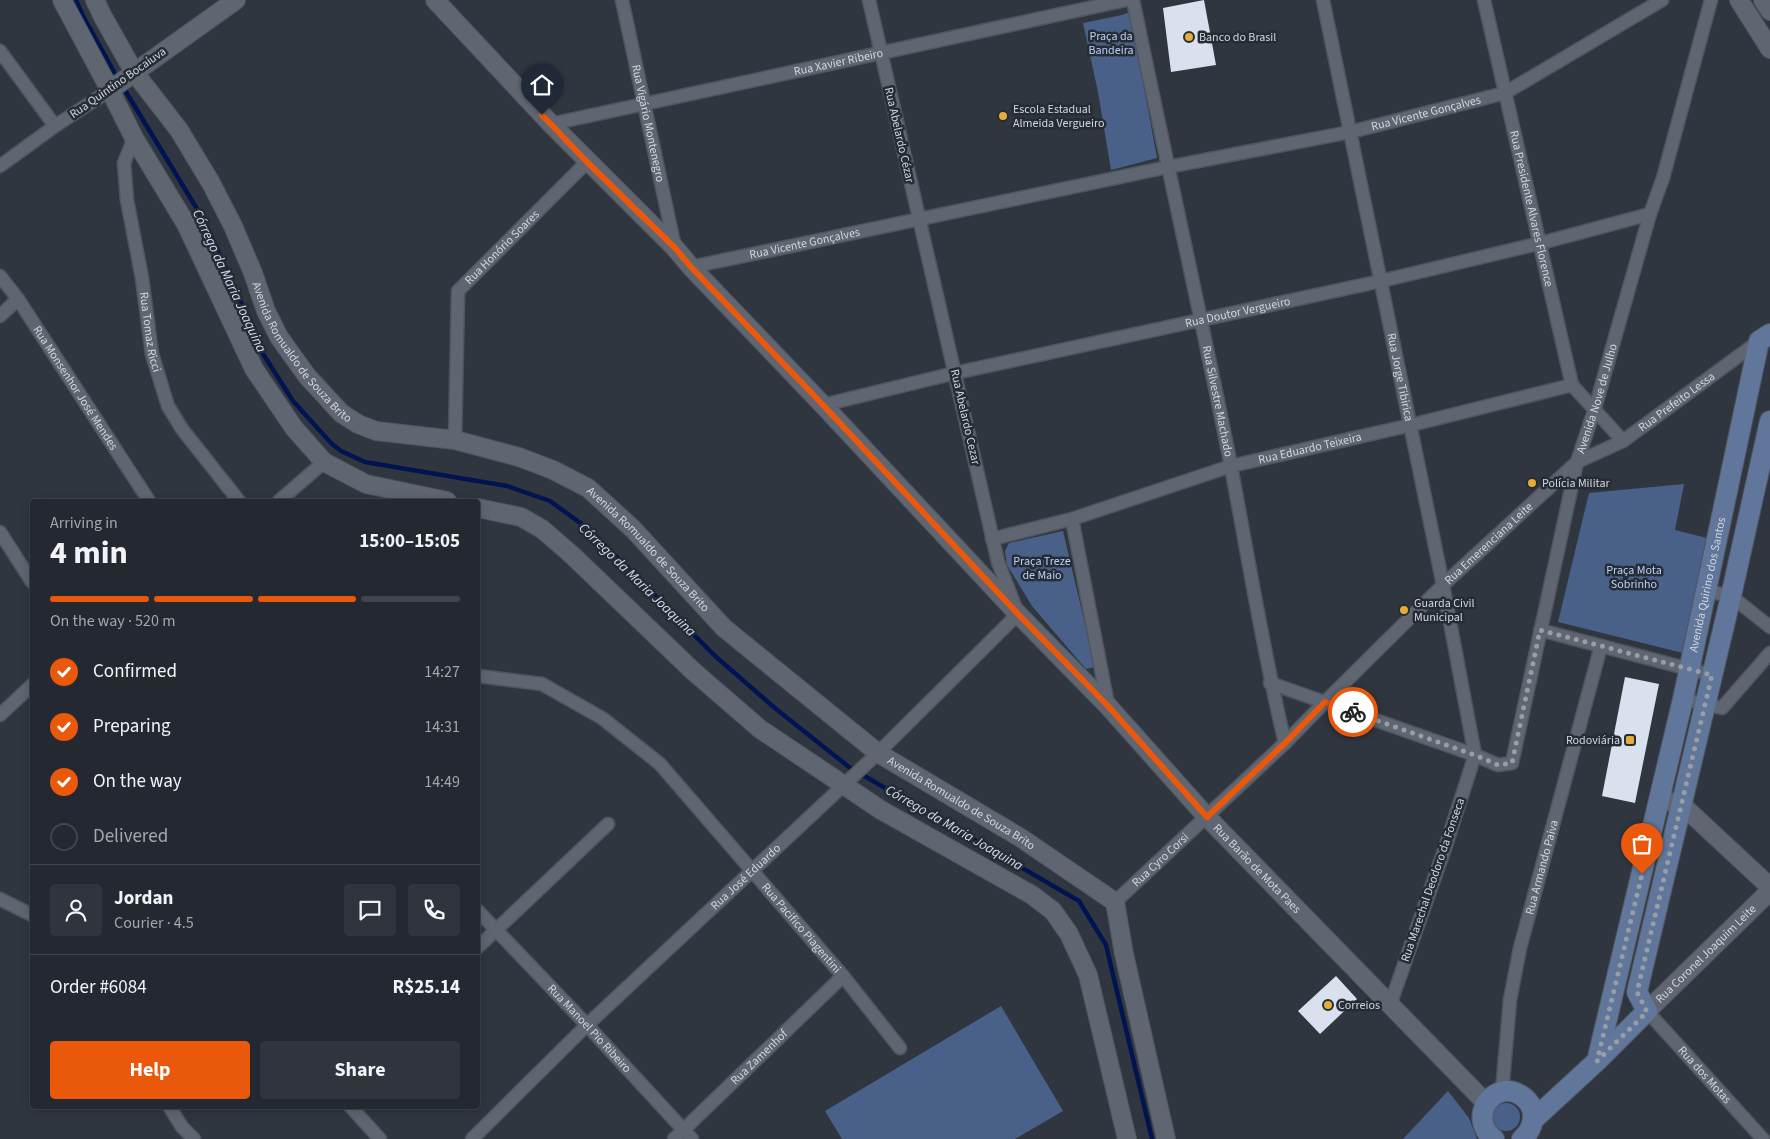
<!DOCTYPE html>
<html lang="en">
<head>
<meta charset="utf-8">
<style>
	:root { --surface:#242830; --page:#30343c; --text:#f1f3f6; --muted:#a3a6ab; --line:#41444c; --accent:#ea580c }
	body { margin:0; font-family:"Source Sans 3",sans-serif; background:var(--page); color:var(--text); height:100vh; display:flex; flex-direction:column; font-size:19px; white-space:nowrap }
	* { box-sizing:border-box; margin:0 }
	p { font-size:16px; color:var(--muted) }
	.icon { flex:none; width:28px; height:28px; fill:none; stroke:currentColor; stroke-width:2; stroke-linecap:round; stroke-linejoin:round }
	.map { position:relative; flex:1; overflow:hidden }
	.drawer { position:absolute; left:30px; top:499px; width:450px; height:610px; display:flex; flex-direction:column; background:var(--surface); border-radius:5px; box-shadow:0 2px 12px #0003,0 0 0 1px var(--line) }
	.drawer>* { flex:none }
	.pin { position:absolute; display:grid; place-items:center; width:42px; height:42px; color:#fff; margin:-51px -21px; border-radius:50% 50% 50% 0; rotate:-45deg; box-shadow:0 0 5px #0007 }
	.pin .icon { rotate:45deg }
	.courier { position:absolute; display:grid; place-items:center; width:50px; height:50px; margin:-25px; border:4px solid #ea580c; border-radius:50%; background:#fff; color:#222; box-shadow:0 1px 6px #0007 }
	.overview em { font-style:normal; font-weight:700 }
	.overview div { display:flex; flex-direction:column-reverse }
	.overview { display:flex; align-items:center; justify-content:space-between; height:85px; padding:0 20px }
	h1 { font-size:32px; font-weight:700; line-height:38px }
	.bar { display:grid; grid-template-columns:repeat(4,1fr); gap:8px 5px; align-content:center; height:60px; padding:0 20px }
	.bar i { height:6px; border-radius:4px; background:var(--line) }
	.bar .selected { background:var(--accent) }
	.bar p { grid-column:span 4 }
	.line { display:flex; align-items:center; gap:12px; padding:0 20px; border-top:1px solid var(--line) }
	.line div { flex:1 }
	.round { display:grid; place-items:center; flex:none; width:52px; height:52px; border-radius:5px; background:var(--page) }
	ol { padding:0 20px; list-style:none }
	li { display:flex; align-items:center; gap:15px; height:55px }
	li p { margin-inline-start:auto }
	li .icon { padding:5px; border-radius:50%; background:var(--accent); color:#fff; stroke-width:4 }
	li:last-child { color:var(--muted) }
	li i { width:28px; height:28px; border:2px solid var(--line); border-radius:50% }
	.action { display:flex; gap:10px; margin-top:auto; padding:10px 20px }
	.action a { flex:1; height:58px; border-radius:5px; background:var(--accent); color:#fff; font-size:20px; font-weight:700; line-height:58px; text-align:center }
	.action a+a { background:var(--page); color:var(--text) }
	.map>svg:first-child { display:block }
	.green { fill:#496088 }
	.lines { fill:none; stroke-linecap:round; stroke-linejoin:round }
	.stream { stroke:#001451; stroke-width:4.5 }
	.building { fill:#d9e1ee }
	.street-casing { stroke:#50545d; stroke-width:15 }
	.secondary-casing { stroke:#50545d; stroke-width:20 }
	.primary-casing { stroke:#50545d; stroke-width:22 }
	.street { stroke:#5f6671; stroke-width:12 }
	.secondary { stroke:#5f6671; stroke-width:18 }
	.primary { stroke:#61769b; stroke-width:20 }
	.done { stroke:#999ea5; stroke-width:5; stroke-dasharray:0 9 }
	.route { stroke:#ea580c; stroke-width:6 }
	.poi-dot { fill:#e5ad35; stroke:#262c36; stroke-width:2 }
	.labels { text-anchor:middle; dominant-baseline:central; stroke-width:5; stroke-linejoin:round; paint-order:stroke }
	.park-label { font-size:12px; fill:#bacff5; stroke:#262c36 }
	.poi-label { font-size:12px; fill:#d2d6dc; stroke:#262c36; text-anchor:start }
	.street-label { font-size:12px; fill:#d2d6dc; stroke:#262c36 }
	.water-label { font-size:14px; font-style:italic; fill:#d1dcef; stroke:#262c36 }
</style>
</head>
<body>
<div class="map">
<svg width="1770" height="1139" viewBox="0 0 1770 1139">
	<rect width="100%" height="100%" fill="#303640"/>
	<g class="green">
		<path d="M 1130,12 L 1157,158 L 1111,170 L 1098,92 L 1083,23 L 1122,15 Z"/>
		<path d="M 1684,484 L 1675,530 L 1711,539 L 1683,653 L 1558,622 L 1589,493 Z"/>
		<path d="M 1063,531 L 1095,667 L 1086,669 L 1032,606 L 1018,583 L 1007,565 L 1005,551 L 1009,543 Z"/>
		<path d="M 1001,1006 L 1063,1111 L 1015,1139 L 842,1139 L 825,1111 Z"/>
		<path d="M 1448,1091 L 1469,1118 L 1477,1139 L 1403,1139 Z"/>
		<circle cx="1506" cy="1117" r="14"/>
	</g>
	<g class="lines">
		<g class="stream">
			<path d="M 76,0 L 82,14 L 119,81"/>
			<path d="M 123,87 L 205,222 L 255,333 L 258,346 L 293,401 L 331,443 L 341,451 L 365,462 L 507,486 L 550,501 L 590,530 L 715,656 L 776,709 L 849,767 L 1079,901 L 1106,945 L 1152,1139"/>
		</g>
	</g>
	<g class="building">
		<path d="M 1204,0 L 1216,65 L 1171,72 L 1163,8 Z"/>
		<path d="M 1625,677 L 1659,684 L 1635,803 L 1602,796 Z"/>
		<path d="M 1336,976 L 1357,999 L 1320,1034 L 1298,1011 Z"/>
	</g>
	<g class="lines">
		<defs>
			<g id="street">
				<path id="s1" d="M 622,0 L 675,248"/>
				<path id="s2" d="M 1133,0 C 1164,151 1198,301 1228,451 C 1247,549 1262,647 1285,743"/>
				<path id="s3" d="M 1323,0 L 1443,585 L 1475,755 L 1446,845 L 1390,1005"/>
				<path id="s4" d="M 1484,0 L 1572,385 L 1623,441"/>
				<path d="M 0,51 L 55,126"/>
				<path id="s5" d="M 551,124 L 1126,0"/>
				<path id="s6" d="M 134,138 L 124,163 L 127,200 L 142,278 L 152,354 L 168,406 L 182,429 L 239,501"/>
				<path d="M 0,166 L 55,126 L 110,90"/>
				<path id="s7" d="M 691,267 L 1168,167 L 1350,132 L 1505,93 L 1662,0"/>
				<path id="s8" d="M 0,276 L 18,299 L 149,501"/>
				<path d="M 0,316 L 18,299"/>
				<path id="s9" d="M 823,405 L 955,373 L 1381,281 L 1541,243 L 1650,214"/>
				<path id="s10" d="M 455,440 L 458,291 L 587,162"/>
				<path d="M 279,501 L 324,462"/>
				<path d="M 1072,519 L 1108,705"/>
				<path d="M 0,532 L 32,582"/>
				<path id="s11" d="M 992,539 L 1072,519 L 1231,466 L 1411,425 L 1572,385"/>
				<path d="M 1706,591 L 1731,596 L 1770,627"/>
				<path d="M 1540,630 L 1712,675"/>
				<path id="s12" d="M 478,676 L 542,684 L 602,718 L 660,764 L 843,976 L 900,1048"/>
				<path id="s13" d="M 1270,683 L 1475,755 L 1498,765 L 1512,763 L 1577,462 L 1595,408 L 1650,214 L 1663,178 L 1711,0"/>
				<path d="M 1683,699 L 1722,708 L 1770,653"/>
				<path d="M 0,715 L 32,685"/>
				<path d="M 0,899 L 32,915"/>
				<path id="s14" d="M 1115,902 L 1285,743 L 1325,702 L 1443,585 L 1577,462 L 1623,441 L 1759,341"/>
				<path id="s15" d="M 478,911 L 587,1025 L 692,1139"/>
				<path d="M 478,947 L 608,824"/>
				<path id="s16" d="M 1647,1011 L 1763,1139"/>
				<path id="s17" d="M 1502,1092 L 1510,1000 L 1520,948 L 1601,646"/>
				<path d="M 169,1106 L 182,1127 L 194,1139"/>
				<path d="M 350,1106 L 380,1139"/>
				<path id="s18" d="M 472,1139 L 587,1025 L 878,753 L 1018,614 L 998,562 L 869,0"/>
				<path id="s19" d="M 674,1139 L 843,976"/>
			</g>
			<g id="secondary">
				<path d="M 62,0 L 110,90 L 134,138 L 186,224 L 254,369 L 294,428 L 324,462 L 366,484 L 447,501"/>
				<path id="s20" d="M 95,0 L 103,17 L 134,72 L 179,130 L 211,183 L 233,226 L 253,273 L 266,311 L 279,337 L 307,376 L 341,413 L 358,424 L 376,431 L 455,440 L 519,457 L 553,470 L 588,488 L 633,529 L 724,628 L 878,753 L 1021,838 L 1115,902 L 1124,954 L 1166,1139"/>
				<path id="s21" d="M 435,0 L 551,124 L 675,248 L 691,267 L 823,405 L 1018,614 L 1108,706 L 1207,817 L 1486,1103"/>
				<path d="M 1739,0 L 1770,49"/>
				<path d="M 1763,0 L 1770,11"/>
				<path d="M 110,90 L 236,0"/>
				<path d="M 478,508 L 521,517 L 542,529 L 572,555 L 693,671 L 760,729 L 881,810 L 1032,895 L 1053,911 L 1069,934 L 1088,975 L 1127,1139"/>
				<path d="M 1660,800 L 1681,804 L 1770,887"/>
				<path id="s22" d="M 1647,1011 L 1770,891"/>
			</g>
			<g id="primary">
				<path id="s23" d="M 1597,1061 L 1683,699 L 1759,341 L 1770,334"/>
				<path d="M 1533,1120 L 1597,1061 L 1647,1011 L 1637,992 L 1731,596 L 1770,421"/>
				<path d="M 1494,1139 C 1466,1118 1494,1077 1522,1096 C 1529,1101 1533,1108 1533,1116 C 1533,1126 1529,1133 1522,1139"/>
			</g>
		</defs>
		<use href="#street" class="street-casing"/>
		<use href="#secondary" class="secondary-casing"/>
		<use href="#primary" class="primary-casing"/>
		<use href="#street" class="street"/>
		<use href="#secondary" class="secondary"/>
		<use href="#primary" class="primary"/>
	</g>
	<g class="lines">
		<path class="done" d="M 1353,712 L 1475,755 L 1498,765 L 1512,763 L 1540,630 L 1712,675 L 1637,992 L 1647,1012 L 1597,1061 L 1642,874"/>
		<path class="route" d="M 542,115 L 587,162 L 675,248 L 691,267 L 823,405 L 1018,614 L 1108,706 L 1207,817 L 1285,743 L 1325,702 L 1353,712"/>
	</g>
	<g class="poi-dot">
		<circle cx="1189" cy="37" r="5"/>
		<circle cx="1003" cy="116" r="5"/>
		<circle cx="1532" cy="483" r="5"/>
		<circle cx="1404" cy="610" r="5"/>
		<rect x="1625" y="735" width="10" height="10" rx="2.5"/>
		<circle cx="1328" cy="1005" r="5"/>
	</g>
	<g class="labels">
		<g class="park-label">
			<text x="1111" y="36">Praça da<tspan x="1111" dy="14">Bandeira</tspan></text>
			<text x="1042" y="561">Praça Treze<tspan x="1042" dy="14">de Maio</tspan></text>
			<text x="1634" y="570">Praça Mota<tspan x="1634" dy="14">Sobrinho</tspan></text>
		</g>
		<g class="poi-label">
			<text x="1199" y="37">Banco do Brasil</text>
			<text x="1013" y="109">Escola Estadual<tspan x="1013" dy="14">Almeida Vergueiro</tspan></text>
			<text x="1542" y="483">Polícia Militar</text>
			<text x="1414" y="603">Guarda Civil<tspan x="1414" dy="14">Municipal</tspan></text>
			<text x="1620" y="740" text-anchor="end">Rodoviária</text>
			<text x="1338" y="1005">Correios</text>
		</g>
		<g class="street-label">
			<text stroke="none"><textPath href="#s5" startOffset="294">Rua Xavier Ribeiro</textPath></text>
			<text transform="translate(118 83) rotate(-35)">Rua Quintino Bocaiuva</text>
			<text stroke="none"><textPath href="#s7" startOffset="751">Rua Vicente Gonçalves</textPath></text>
			<text stroke="none"><textPath href="#s1" startOffset="126">Rua Vigário Montenegro</textPath></text>
			<text transform="translate(899 135) rotate(77)">Rua Abelardo Cézar</text>
			<text stroke="none"><textPath href="#s4" startOffset="214">Rua Presidente Alvares Florence</textPath></text>
			<text stroke="none"><textPath href="#s7" startOffset="116">Rua Vicente Gonçalves</textPath></text>
			<text stroke="none"><textPath href="#s10" startOffset="211">Rua Honório Soares</textPath></text>
			<text stroke="none"><textPath href="#s9" startOffset="425">Rua Doutor Vergueiro</textPath></text>
			<text stroke="none"><textPath href="#s6" startOffset="198">Rua Tomaz Ricci</textPath></text>
			<text stroke="none"><textPath href="#s20" startOffset="411">Avenida Romualdo de Souza Brito</textPath></text>
			<text stroke="none"><textPath href="#s3" startOffset="385">Rua Jorge Tibirica</textPath></text>
			<text stroke="none"><textPath href="#s8" startOffset="135">Rua Monsenhor José Mendes</textPath></text>
			<text stroke="none"><textPath href="#s13" startOffset="631">Avenida Nove de Julho</textPath></text>
			<text stroke="none"><textPath href="#s2" startOffset="410">Rua Silvestre Machado</textPath></text>
			<text stroke="none"><textPath href="#s14" startOffset="755">Rua Prefeito Lessa</textPath></text>
			<text transform="translate(965 417) rotate(77)">Rua Abelardo Cezar</text>
			<text stroke="none"><textPath href="#s11" startOffset="331">Rua Eduardo Teixeira</textPath></text>
			<text stroke="none"><textPath href="#s14" startOffset="518">Rua Emerenciana Leite</textPath></text>
			<text stroke="none"><textPath href="#s20" startOffset="831">Avenida Romualdo de Souza Brito</textPath></text>
			<text stroke="none"><textPath href="#s23" startOffset="489">Avenida Quirino dos Santos</textPath></text>
			<text stroke="none"><textPath href="#s20" startOffset="1236">Avenida Romualdo de Souza Brito</textPath></text>
			<text stroke="none"><textPath href="#s14" startOffset="62">Rua Cyro Corsi</textPath></text>
			<text stroke="none"><textPath href="#s17" startOffset="229">Rua Armando Paiva</textPath></text>
			<text stroke="none"><textPath href="#s21" startOffset="1196">Rua Barão de Mota Paes</textPath></text>
			<text stroke="none"><textPath href="#s18" startOffset="379">Rua José Eduardo</textPath></text>
			<text transform="translate(1433 880) rotate(-71)">Rua Marechal Deodoro da Fonseca</text>
			<text stroke="none"><textPath href="#s12" startOffset="424">Rua Pacifico Piagentini</textPath></text>
			<text stroke="none"><textPath href="#s22" startOffset="82">Rua Coronel Joaquim Leite</textPath></text>
			<text stroke="none"><textPath href="#s15" startOffset="162">Rua Manoel Pio Ribeiro</textPath></text>
			<text stroke="none"><textPath href="#s19" startOffset="118">Rua Zamenhof</textPath></text>
			<text stroke="none"><textPath href="#s16" startOffset="86">Rua dos Motas</textPath></text>
		</g>
		<g class="water-label">
			<text transform="translate(229 281) rotate(65)">Córrego da Maria Joaquina</text>
			<text transform="translate(637 580) rotate(44)">Córrego da Maria Joaquina</text>
			<text transform="translate(954 828) rotate(30)">Córrego da Maria Joaquina</text>
		</g>
	</g>
</svg>
<div class="pin" style="left:1642px;top:874px;background:#ea580c"><svg class="icon" aria-label="bag" viewBox="0 0 24 24"><path d="M5 8h14l-1 12H6zM9 8a3 3 0 0 1 6 0"/></svg></div>
<div class="pin" style="left:542px;top:115px;background:#1f2937"><svg class="icon" aria-label="home" viewBox="0 0 24 24"><path d="M3 11l9-7 9 7M6 9v11h12V9"/></svg></div>
<div class="courier" style="left:1353px;top:712px"><svg class="icon" aria-label="bike" viewBox="0 0 24 24"><circle cx="6" cy="16" r="4"/><circle cx="18" cy="16" r="4"/><path d="M6 16l4-8h5l3 8M10 8l3 8H6M13 5h3"/></svg></div>
<section class="drawer">
<div class="overview"><div><h1>4 min</h1><p>Arriving in</p></div><em>15:00–15:05</em></div>
<div class="bar"><i class="selected"></i><i class="selected"></i><i class="selected"></i><i></i><p>On the way · 520 m</p></div>
<ol>
<li><svg class="icon" aria-label="check" viewBox="0 0 24 24"><path d="M5 12l5 5 9-10"/></svg>Confirmed<p>14:27</p></li>
<li><svg class="icon" aria-label="check" viewBox="0 0 24 24"><path d="M5 12l5 5 9-10"/></svg>Preparing<p>14:31</p></li>
<li><svg class="icon" aria-label="check" viewBox="0 0 24 24"><path d="M5 12l5 5 9-10"/></svg>On the way<p>14:49</p></li>
<li><i></i>Delivered</li>
</ol>
<div class="line" style="height:90px"><a class="round"><svg class="icon" aria-label="person" viewBox="0 0 24 24"><circle cx="12" cy="8" r="4"/><path d="M4 21q1-7 8-7t8 7"/></svg></a><div><b>Jordan</b><p>Courier · 4.5</p></div><a class="round"><svg class="icon" aria-label="chat" viewBox="0 0 24 24"><path d="M4 5h16v11H9l-5 4z"/></svg></a><a class="round"><svg class="icon" aria-label="phone" viewBox="0 0 24 24"><path d="M5 4h4l2 5-3 2q2 4 5 5l2-3 5 2v4C11 20 4 13 5 4z"/></svg></a></div>
<div class="line" style="height:65px"><div>Order #6084</div><b>R$25.14</b></div>
<div class="action"><a>Help</a><a>Share</a></div>
</section>
</div>
</body>
</html>
